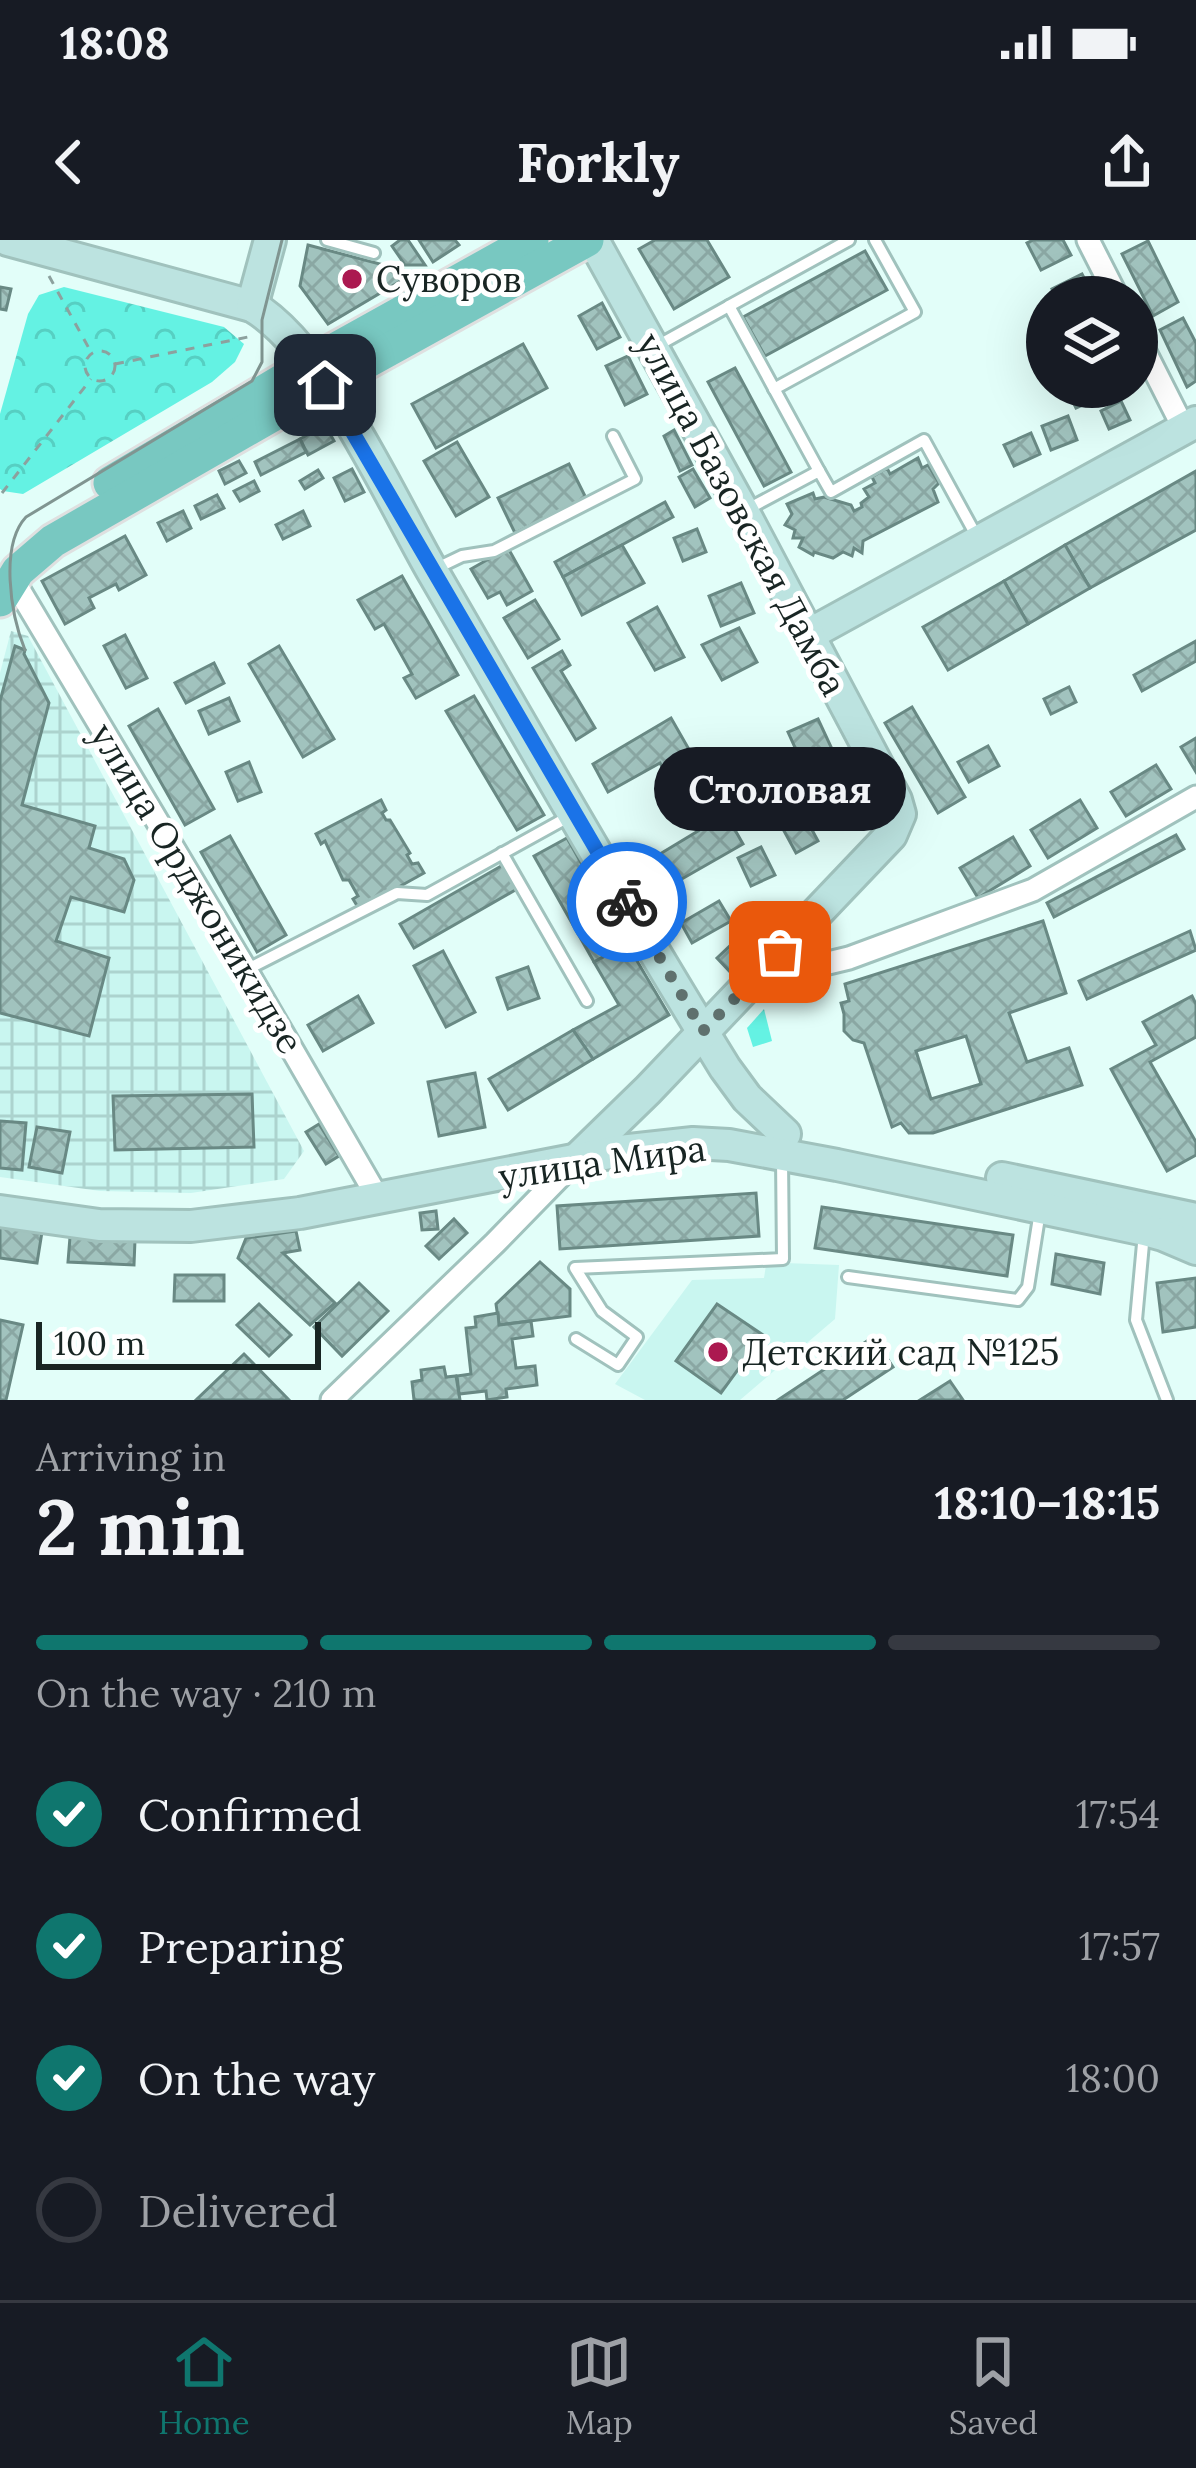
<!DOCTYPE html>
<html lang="en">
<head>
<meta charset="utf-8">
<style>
	:root { --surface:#171b24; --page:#20242c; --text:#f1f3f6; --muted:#9ea1a6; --line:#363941; --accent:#0f766e }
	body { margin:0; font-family:Lora,serif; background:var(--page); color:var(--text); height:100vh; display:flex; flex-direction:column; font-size:45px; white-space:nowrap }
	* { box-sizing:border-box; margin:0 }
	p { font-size:39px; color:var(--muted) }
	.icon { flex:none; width:66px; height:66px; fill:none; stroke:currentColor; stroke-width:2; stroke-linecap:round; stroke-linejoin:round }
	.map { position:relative; height:1160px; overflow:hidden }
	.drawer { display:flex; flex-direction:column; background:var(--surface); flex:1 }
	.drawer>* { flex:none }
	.tools { position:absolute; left:1026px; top:36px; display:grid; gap:24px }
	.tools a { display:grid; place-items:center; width:132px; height:132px; border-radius:50%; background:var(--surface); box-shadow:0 12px 48px #0002; font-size:60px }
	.scale { position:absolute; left:36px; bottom:30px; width:285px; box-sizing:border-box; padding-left:12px; border:6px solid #182523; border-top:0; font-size:33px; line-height:42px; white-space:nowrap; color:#182523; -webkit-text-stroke:9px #fff; paint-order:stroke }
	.pin { position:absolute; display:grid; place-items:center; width:102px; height:102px; color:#fff; margin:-51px; border-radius:24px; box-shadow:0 6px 18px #0006 }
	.courier { position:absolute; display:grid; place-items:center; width:120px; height:120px; margin:-60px; border:9px solid #1a73e8; border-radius:50%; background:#fff; color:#222; box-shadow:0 3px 15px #0007 }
	.bubble { position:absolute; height:84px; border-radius:42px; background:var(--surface); box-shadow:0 12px 48px #0002; font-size:39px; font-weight:700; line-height:84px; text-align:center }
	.headline em { font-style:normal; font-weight:700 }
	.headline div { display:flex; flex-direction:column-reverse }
	.headline { display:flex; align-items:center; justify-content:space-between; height:204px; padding:0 36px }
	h1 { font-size:78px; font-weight:700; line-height:90px }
	.bar { display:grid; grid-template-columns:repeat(4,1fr); gap:18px 12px; align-content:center; height:144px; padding:0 36px }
	.bar i { height:15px; border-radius:9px; background:var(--line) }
	.bar .current { background:var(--accent) }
	.bar p { grid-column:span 4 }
	ol { padding:0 36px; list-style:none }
	li { display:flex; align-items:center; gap:36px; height:132px }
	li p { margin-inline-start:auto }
	li .icon { padding:12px; border-radius:50%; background:var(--accent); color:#fff; stroke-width:4 }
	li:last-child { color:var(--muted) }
	li i { width:66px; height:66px; border:6px solid var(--line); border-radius:50% }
	.status { display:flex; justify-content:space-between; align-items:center; height:84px; padding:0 60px; background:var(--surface); direction:ltr }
	.status svg { height:33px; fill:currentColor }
	header { display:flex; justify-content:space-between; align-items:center; height:156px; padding:0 36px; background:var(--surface); font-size:54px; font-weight:700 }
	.dock { display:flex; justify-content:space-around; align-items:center; height:168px; border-top:3px solid var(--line); background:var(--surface); font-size:33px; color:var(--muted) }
	.dock a { display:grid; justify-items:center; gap:6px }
	.dock .current { color:var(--accent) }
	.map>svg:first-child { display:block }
	.built { fill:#c9f6f0 }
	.industrial { fill:url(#industrial-grid) }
	.grass { fill:url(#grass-tufts) }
	.forest { fill:url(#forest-crowns) }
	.building { fill:url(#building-cross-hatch); stroke:#698984; stroke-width:3; fill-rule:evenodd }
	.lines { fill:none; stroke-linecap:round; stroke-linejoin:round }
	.lane-casing { stroke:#a0c2bd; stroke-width:16 }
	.street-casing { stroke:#a0c2bd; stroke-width:27 }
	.secondary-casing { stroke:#a0c2bd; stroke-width:36 }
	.primary-casing { stroke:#dfe0e0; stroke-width:39 }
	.path { stroke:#8ca19e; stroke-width:3; stroke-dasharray:9 9; stroke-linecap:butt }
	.lane { stroke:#fff; stroke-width:10 }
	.street { stroke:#fff; stroke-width:21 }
	.secondary { stroke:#bce3e0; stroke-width:30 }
	.primary { stroke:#78c8c1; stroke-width:33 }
	.tram { stroke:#809591; stroke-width:3 }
	.done { stroke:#5f716e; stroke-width:12; stroke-dasharray:0 21.6 }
	.route { stroke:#1a73e8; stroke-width:15 }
	.poi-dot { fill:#ab1950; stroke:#fff; stroke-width:4.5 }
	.labels { text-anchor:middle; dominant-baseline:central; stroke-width:10; stroke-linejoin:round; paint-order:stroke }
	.poi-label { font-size:36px; fill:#182523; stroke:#fff; text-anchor:start }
	.street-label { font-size:36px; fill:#182523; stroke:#fff }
</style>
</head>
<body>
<div class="status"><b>18:08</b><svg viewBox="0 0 49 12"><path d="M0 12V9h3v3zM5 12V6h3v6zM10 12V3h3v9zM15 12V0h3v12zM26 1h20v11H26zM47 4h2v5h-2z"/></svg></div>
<header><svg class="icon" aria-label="back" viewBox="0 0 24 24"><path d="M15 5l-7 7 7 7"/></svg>Forkly<svg class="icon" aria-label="share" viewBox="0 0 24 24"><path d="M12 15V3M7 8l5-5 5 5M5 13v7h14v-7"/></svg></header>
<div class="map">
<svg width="1196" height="1160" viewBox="0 0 1196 1160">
	<defs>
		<pattern id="industrial-grid" width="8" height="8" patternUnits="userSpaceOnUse" patternTransform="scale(3)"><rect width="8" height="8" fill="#c9f6f0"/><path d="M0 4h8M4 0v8" fill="none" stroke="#acd3ce"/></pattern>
		<pattern id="grass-tufts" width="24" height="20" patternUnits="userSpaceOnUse" patternTransform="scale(3)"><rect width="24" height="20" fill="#64f2e3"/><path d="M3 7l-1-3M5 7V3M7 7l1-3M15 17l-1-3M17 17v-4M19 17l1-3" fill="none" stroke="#56cfc2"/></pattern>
		<pattern id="forest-crowns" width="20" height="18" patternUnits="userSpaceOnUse" patternTransform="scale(3)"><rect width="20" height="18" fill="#64f2e3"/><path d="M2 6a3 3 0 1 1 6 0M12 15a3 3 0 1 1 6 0" fill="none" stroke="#56cfc2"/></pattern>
		<pattern id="building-cross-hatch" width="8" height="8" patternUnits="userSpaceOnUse" patternTransform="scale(3)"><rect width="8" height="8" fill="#a1c3be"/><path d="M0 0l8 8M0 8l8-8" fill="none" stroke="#8aa7a3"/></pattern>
	</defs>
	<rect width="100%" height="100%" fill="#e2fef9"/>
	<path class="built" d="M 767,1019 L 785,1023 L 839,1025 L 835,1079 L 740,1160 L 645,1160 L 615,1144 L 692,1040 L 764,1038 Z"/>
	<path class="industrial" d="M 11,391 L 28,396 L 304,911 L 284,939 L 191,953 L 100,951 L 0,937 L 0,433 Z"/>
	<path class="grass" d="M 764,769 L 772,801 L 753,807 L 747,788 Z"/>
	<path class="forest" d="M 64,47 L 224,87 L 244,104 L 235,122 L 212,142 L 23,254 L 3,251 L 0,249 L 0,174 L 28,74 L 39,55 Z"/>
	<g class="building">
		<path d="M 400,0 L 408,0 L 425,25 L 405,25 L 392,6 Z"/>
		<path d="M 419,0 L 455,0 L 459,5 L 433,22 Z"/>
		<path d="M 655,0 L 707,0 L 729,37 L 674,69 L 639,9 Z"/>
		<path d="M 1033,0 L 1063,0 L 1071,15 L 1041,30 L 1027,3 Z"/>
		<path d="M 1148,1 L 1178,62 L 1153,76 L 1122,14 Z"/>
		<path d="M 308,5 L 414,33 L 328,84 L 300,46 Z"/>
		<path d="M 865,11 L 887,50 L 765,116 L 743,77 Z"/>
		<path d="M 1082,34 L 1094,57 L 1056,57 L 1052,49 Z"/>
		<path d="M 0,47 L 11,49 L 6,70 L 0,69 Z"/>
		<path d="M 602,63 L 620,97 L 597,109 L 579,76 Z"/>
		<path d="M 1183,78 L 1196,103 L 1196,141 L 1187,147 L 1160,90 Z"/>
		<path d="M 523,104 L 547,148 L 436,208 L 412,164 Z"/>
		<path d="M 628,116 L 647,154 L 625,165 L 606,126 Z"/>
		<path d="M 735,128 L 791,232 L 764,246 L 708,142 Z"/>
		<path d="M 1066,147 L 1101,147 L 1105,155 L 1076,168 Z"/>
		<path d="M 1121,161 L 1130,180 L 1109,189 L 1101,171 Z"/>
		<path d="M 1068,176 L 1077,200 L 1051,210 L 1042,186 Z"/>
		<path d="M 325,185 L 334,201 L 308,215 L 300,199 Z"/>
		<path d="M 674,190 L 692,225 L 680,231 L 664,196 Z"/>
		<path d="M 1031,193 L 1040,214 L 1014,226 L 1004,205 Z"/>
		<path d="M 300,199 L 306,212 L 261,235 L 255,222 Z"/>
		<path d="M 457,202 L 489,257 L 456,276 L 424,221 Z"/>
		<path d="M 918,218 L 922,228 L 928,225 L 939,243 L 933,249 L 938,262 L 863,301 L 862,313 L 854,308 L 852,316 L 843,312 L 833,318 L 814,312 L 813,315 L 799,307 L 803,298 L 793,298 L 795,290 L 785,285 L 792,274 L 787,264 L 813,253 L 815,259 L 824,257 L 851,265 L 854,271 L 862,267 L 861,263 L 869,257 L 864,249 L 875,243 L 872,237 L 887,228 L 890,234 Z"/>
		<path d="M 239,221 L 246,233 L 225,244 L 219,231 Z"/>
		<path d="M 569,224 L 586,258 L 515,293 L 498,258 Z"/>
		<path d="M 352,229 L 364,252 L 345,261 L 334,238 Z"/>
		<path d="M 693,229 L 710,258 L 695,267 L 679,237 Z"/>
		<path d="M 318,230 L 323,238 L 305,249 L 300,241 Z"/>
		<path d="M 1196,231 L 1196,290 L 1090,348 L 1065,305 Z"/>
		<path d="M 254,241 L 259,251 L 240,261 L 234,251 Z"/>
		<path d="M 217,255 L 224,268 L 201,279 L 195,266 Z"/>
		<path d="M 665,262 L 673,277 L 563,337 L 555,322 Z"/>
		<path d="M 183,271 L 191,288 L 167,301 L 158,283 Z"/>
		<path d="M 303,271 L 310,286 L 283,299 L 276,285 Z"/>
		<path d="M 697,289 L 706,312 L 683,321 L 674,298 Z"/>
		<path d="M 125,296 L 146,335 L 119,350 L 116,344 L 89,358 L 94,368 L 65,384 L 42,341 Z"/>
		<path d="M 622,305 L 644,343 L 582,375 L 563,337 Z"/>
		<path d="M 1065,305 L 1090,348 L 1028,384 L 1004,341 Z"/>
		<path d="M 508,308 L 532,351 L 507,365 L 500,352 L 488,358 L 471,329 Z"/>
		<path d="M 402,336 L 458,435 L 416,458 L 404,438 L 412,434 L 384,384 L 375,389 L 358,360 Z"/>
		<path d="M 1004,341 L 1028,384 L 948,430 L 923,387 Z"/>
		<path d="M 741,343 L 754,373 L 721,386 L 709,356 Z"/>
		<path d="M 535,360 L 559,399 L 528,418 L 504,378 Z"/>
		<path d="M 657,367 L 684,417 L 655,430 L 628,383 Z"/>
		<path d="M 739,388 L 757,422 L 722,440 L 702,405 Z"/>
		<path d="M 125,395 L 147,438 L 126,448 L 104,406 Z"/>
		<path d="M 1196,401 L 1196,421 L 1142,451 L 1134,435 Z"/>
		<path d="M 15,406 L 25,410 L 24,414 L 49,463 L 22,565 L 95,586 L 89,608 L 124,619 L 134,640 L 124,672 L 71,657 L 56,701 L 109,718 L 89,796 L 0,773 L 0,461 Z"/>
		<path d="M 279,406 L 334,499 L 303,517 L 249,424 Z"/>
		<path d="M 562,411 L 570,425 L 561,431 L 595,488 L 576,500 L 533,428 Z"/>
		<path d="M 214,423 L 224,443 L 186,463 L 175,443 Z"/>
		<path d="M 1069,447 L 1076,462 L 1051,474 L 1044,459 Z"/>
		<path d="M 474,456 L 544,575 L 517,590 L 446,471 Z"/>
		<path d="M 229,458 L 239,481 L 209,494 L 199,471 Z"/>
		<path d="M 912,467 L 965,557 L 938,573 L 885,483 Z"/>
		<path d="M 158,469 L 214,569 L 185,585 L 129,486 Z"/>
		<path d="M 671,478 L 743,604 L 666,648 L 650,620 L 698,591 L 660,523 L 608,552 L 593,524 Z"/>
		<path d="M 818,479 L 832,509 L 802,523 L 788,492 Z"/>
		<path d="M 1196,498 L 1196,532 L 1181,507 Z"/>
		<path d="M 988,506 L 999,526 L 969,542 L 958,522 Z"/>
		<path d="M 249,522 L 261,552 L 238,561 L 226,532 Z"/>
		<path d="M 1156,525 L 1171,549 L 1126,576 L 1111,552 Z"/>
		<path d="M 792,553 L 818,601 L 796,613 L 770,565 Z"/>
		<path d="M 381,560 L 386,570 L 382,573 L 386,580 L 390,580 L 410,613 L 407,615 L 412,624 L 418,623 L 424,633 L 359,669 L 353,659 L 358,656 L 349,640 L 343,640 L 325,601 L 321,604 L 316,594 Z"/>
		<path d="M 1080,560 L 1097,588 L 1048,618 L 1031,590 Z"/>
		<path d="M 1176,595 L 1184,609 L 1054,677 L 1047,663 Z"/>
		<path d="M 230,596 L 286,695 L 257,712 L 201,612 Z"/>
		<path d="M 1013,597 L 1030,626 L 978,658 L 960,628 Z"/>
		<path d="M 567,598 L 627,704 L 594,722 L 534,616 Z"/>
		<path d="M 761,607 L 775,635 L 751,646 L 738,618 Z"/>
		<path d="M 503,625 L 517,649 L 414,708 L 400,684 Z"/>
		<path d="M 719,661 L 731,681 L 692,703 L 681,683 Z"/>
		<path d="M 1043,681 L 1066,753 L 1009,773 L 1027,822 L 1069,808 L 1082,845 L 933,893 L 909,893 L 901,883 L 892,887 L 864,803 L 853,800 L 844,791 L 844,774 L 841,763 L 849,761 L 845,744 ZM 966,796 L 981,844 L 931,859 L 916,811 Z"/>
		<path d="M 752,685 L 768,703 L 734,736 L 717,718 Z"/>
		<path d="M 1190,691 L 1196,710 L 1087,759 L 1079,741 Z"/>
		<path d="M 627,704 L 669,775 L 593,819 L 573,790 L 619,765 L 594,722 Z"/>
		<path d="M 443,711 L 475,772 L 446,787 L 414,726 Z"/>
		<path d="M 528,727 L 539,758 L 508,769 L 497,738 Z"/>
		<path d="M 358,756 L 373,783 L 323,811 L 308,785 Z"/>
		<path d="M 1192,756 L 1196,764 L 1196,797 L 1150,822 L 1196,902 L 1196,915 L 1167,931 L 1111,829 L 1156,805 L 1143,782 Z"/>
		<path d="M 573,790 L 593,819 L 508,870 L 489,839 Z"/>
		<path d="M 475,833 L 485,887 L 439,896 L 428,842 Z"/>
		<path d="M 252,854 L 254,907 L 115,910 L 113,856 Z"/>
		<path d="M 0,881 L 26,883 L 22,930 L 0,928 Z"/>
		<path d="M 319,884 L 339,916 L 326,924 L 306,892 Z"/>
		<path d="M 37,887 L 70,892 L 62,933 L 29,927 Z"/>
		<path d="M 756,953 L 759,996 L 560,1009 L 557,966 Z"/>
		<path d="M 822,967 L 1013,995 L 1007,1036 L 815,1008 Z"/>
		<path d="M 436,971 L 438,989 L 422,990 L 420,973 Z"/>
		<path d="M 454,979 L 467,993 L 439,1019 L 426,1006 Z"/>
		<path d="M 0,986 L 42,992 L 37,1023 L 0,1018 Z"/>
		<path d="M 296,991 L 300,1010 L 283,1013 L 335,1063 L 310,1085 L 238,1018 L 246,998 Z"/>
		<path d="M 70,997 L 135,1000 L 134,1025 L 68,1022 Z"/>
		<path d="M 1056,1014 L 1104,1023 L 1100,1054 L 1052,1044 Z"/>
		<path d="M 540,1022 L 570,1049 L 570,1076 L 499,1085 L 496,1064 Z"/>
		<path d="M 175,1035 L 224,1035 L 224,1061 L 174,1061 Z"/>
		<path d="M 1196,1038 L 1196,1087 L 1163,1092 L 1157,1043 Z"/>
		<path d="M 359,1043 L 388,1071 L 342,1116 L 314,1087 Z"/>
		<path d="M 259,1064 L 291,1095 L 269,1116 L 237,1085 Z"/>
		<path d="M 717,1064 L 763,1095 L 721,1153 L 676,1121 Z"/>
		<path d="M 498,1073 L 499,1085 L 531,1081 L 533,1096 L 512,1099 L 516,1128 L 535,1126 L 537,1145 L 506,1149 L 507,1157 L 487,1160 L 486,1151 L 459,1154 L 457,1136 L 471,1134 L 466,1088 L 476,1087 L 475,1077 Z"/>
		<path d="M 0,1080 L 23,1085 L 6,1160 L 0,1160 Z"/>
		<path d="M 873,1097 L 893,1127 L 843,1160 L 778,1160 Z"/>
		<path d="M 244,1114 L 289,1160 L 196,1160 Z"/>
		<path d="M 444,1127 L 446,1137 L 456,1136 L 460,1160 L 414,1160 L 412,1142 L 422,1140 L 421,1130 Z"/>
		<path d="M 950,1141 L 963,1160 L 920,1160 Z"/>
	</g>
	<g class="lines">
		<defs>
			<g id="lane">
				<path d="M 327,0 L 374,13"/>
				<path d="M 729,66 L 849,0"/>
				<path d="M 655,107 L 729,66 L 819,231"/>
				<path d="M 774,149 L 915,72 L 875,0"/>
				<path d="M 746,270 L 819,231 L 831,252 L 924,200 L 977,297"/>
				<path d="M 437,328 L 462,316 L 494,311 L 635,239 L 613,196"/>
				<path d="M 502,613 L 587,761"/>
				<path d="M 246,730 L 397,653 L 427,655 L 570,576"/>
				<path d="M 1144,993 L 1136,1080 L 1167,1160"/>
				<path d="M 848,1037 L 1018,1060 L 1028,1047 L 1040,971"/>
				<path d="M 576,1099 L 618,1125 L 637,1097 L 602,1071 L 575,1028 L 783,1019 L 782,918"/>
			</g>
			<g id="street">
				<path d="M 1088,0 L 1117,57"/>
				<path d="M 1137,96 L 1184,189"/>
				<path d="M 12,338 L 246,730 L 378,958"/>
				<path d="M 753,741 L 849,718 L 1033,650 L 1196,557"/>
				<path d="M 332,1160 L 495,1003 L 575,921"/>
			</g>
			<g id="secondary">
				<path d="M 8,0 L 252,66 C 324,108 391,260 434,334 C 530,499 625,666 725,828 L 747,858 L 785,894"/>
				<path d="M 252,66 L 270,0"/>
				<path d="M 808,395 L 1196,182"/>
				<path d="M 576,920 L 648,850 L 891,595 L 900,574 L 896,560 L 743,271 L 593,0"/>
				<path d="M 1002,938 L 1196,979"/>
				<path d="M 0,971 L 99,985 L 191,986 L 300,973 L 620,911 L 693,903 L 729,905 L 837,925 L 1145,990 L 1163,995 L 1196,1009"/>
			</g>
			<g id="primary">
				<path d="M 110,243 L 329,113 L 532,0"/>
				<path d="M 0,360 L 18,331 L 53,301 L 325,145 L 587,0"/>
			</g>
		</defs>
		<use href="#lane" class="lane-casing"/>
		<use href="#street" class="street-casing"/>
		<use href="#secondary" class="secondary-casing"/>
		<use href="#primary" class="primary-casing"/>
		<g class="path">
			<path d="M 49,36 L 91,112"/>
			<circle cx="100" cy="126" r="15"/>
			<path d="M 115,124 L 248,97"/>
			<path d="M 2,253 L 91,139"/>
		</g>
		<use href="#lane" class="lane"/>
		<use href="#street" class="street"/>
		<use href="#secondary" class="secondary"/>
		<use href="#primary" class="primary"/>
		<path class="tram" d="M 25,410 C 10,373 0,305 26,277 L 252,141 L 262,122 L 262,80 L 282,0"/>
	</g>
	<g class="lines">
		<path class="done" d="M 627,662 L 703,791 L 780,712"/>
		<path class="route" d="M 325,145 L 627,662"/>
	</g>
	<g class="poi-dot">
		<circle cx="352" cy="39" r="12"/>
		<circle cx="718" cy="1112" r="12"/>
	</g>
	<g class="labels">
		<g class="poi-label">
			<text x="376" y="39">Суворов</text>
			<text x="742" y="1112">Детский сад №125</text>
		</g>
		<g class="street-label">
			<text transform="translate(742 274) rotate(62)">улица Базовская Дамба</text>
			<text transform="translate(197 648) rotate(59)">улица Орджоникидзе</text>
			<text transform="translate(602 922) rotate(-8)">улица Мира</text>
		</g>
	</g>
</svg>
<div class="tools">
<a><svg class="icon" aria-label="layers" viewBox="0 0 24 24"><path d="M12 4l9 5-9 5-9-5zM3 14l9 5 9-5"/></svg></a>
</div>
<div class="scale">100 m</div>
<div class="pin" style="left:780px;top:712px;background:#ea580c"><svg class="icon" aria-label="bag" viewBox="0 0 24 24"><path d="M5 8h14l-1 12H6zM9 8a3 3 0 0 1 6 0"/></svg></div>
<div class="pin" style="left:325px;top:145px;background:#1f2937"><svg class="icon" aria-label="home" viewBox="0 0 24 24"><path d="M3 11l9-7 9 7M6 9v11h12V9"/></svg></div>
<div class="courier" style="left:627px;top:662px"><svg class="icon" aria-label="bike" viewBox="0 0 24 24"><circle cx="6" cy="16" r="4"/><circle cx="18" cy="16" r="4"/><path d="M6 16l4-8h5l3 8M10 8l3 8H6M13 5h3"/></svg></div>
<div class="bubble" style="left:654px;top:507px;width:252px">Столовая</div>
</div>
<section class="drawer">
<div class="headline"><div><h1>2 min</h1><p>Arriving in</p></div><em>18:10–18:15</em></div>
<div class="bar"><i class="current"></i><i class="current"></i><i class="current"></i><i></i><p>On the way · 210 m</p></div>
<ol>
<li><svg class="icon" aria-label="check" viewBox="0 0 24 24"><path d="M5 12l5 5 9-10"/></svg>Confirmed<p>17:54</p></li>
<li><svg class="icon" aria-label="check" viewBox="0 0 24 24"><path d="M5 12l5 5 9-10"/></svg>Preparing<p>17:57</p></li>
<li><svg class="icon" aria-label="check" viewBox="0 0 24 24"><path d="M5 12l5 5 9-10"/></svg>On the way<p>18:00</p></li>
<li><i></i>Delivered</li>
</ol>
</section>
<nav class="dock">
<a class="current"><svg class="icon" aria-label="home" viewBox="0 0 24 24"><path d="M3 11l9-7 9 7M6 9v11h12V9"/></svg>Home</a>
<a><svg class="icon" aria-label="map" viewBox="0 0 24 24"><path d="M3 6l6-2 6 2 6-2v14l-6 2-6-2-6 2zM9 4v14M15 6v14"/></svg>Map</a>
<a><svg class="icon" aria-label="saved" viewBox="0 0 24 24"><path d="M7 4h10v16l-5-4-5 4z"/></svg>Saved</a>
</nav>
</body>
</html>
